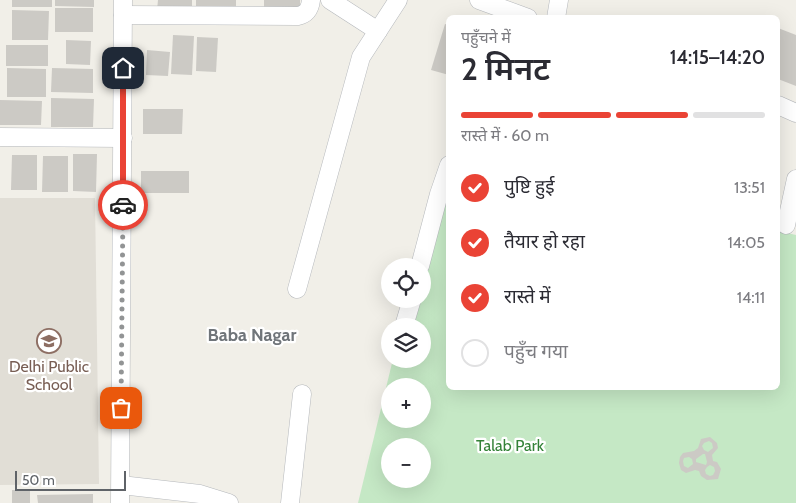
<!DOCTYPE html>
<html lang="hi">
<head>
<meta charset="utf-8">
<style>
	:root { --surface:#fff; --page:#f7f7f7; --text:#2b2b33; --muted:#7c7c81; --line:#e1e1e2; --accent:#ea4335 }
	body { margin:0; font-family:Cabin,"Noto Sans Devanagari",sans-serif; background:var(--page); color:var(--text); height:100vh; display:flex; flex-direction:column; font-size:19px; white-space:nowrap }
	* { box-sizing:border-box; margin:0 }
	p { font-size:16px; color:var(--muted) }
	.icon { flex:none; width:28px; height:28px; fill:none; stroke:currentColor; stroke-width:2; stroke-linecap:round; stroke-linejoin:round }
	.map { position:relative; flex:1; overflow:hidden }
	.details { position:absolute; left:446px; top:15px; width:334px; height:375px; display:flex; flex-direction:column; background:var(--surface); border-radius:8px; box-shadow:0 5px 20px #0002 }
	.details>* { flex:none }
	.controls { position:absolute; left:381px; top:258px; display:grid; gap:10px }
	.controls a { display:grid; place-items:center; width:50px; height:50px; border-radius:50%; background:var(--surface); box-shadow:0 5px 20px #0002; font-size:25px }
	.scale { position:absolute; left:15px; bottom:12px; width:111px; box-sizing:border-box; padding-left:5px; border:2px solid #5f6368; border-top:0; font-size:14px; line-height:18px; white-space:nowrap; color:#5f6368; -webkit-text-stroke:4px #fff; paint-order:stroke }
	.pin { position:absolute; display:grid; place-items:center; width:42px; height:42px; color:#fff; margin:-21px; border-radius:10px; box-shadow:0 2px 8px #0006 }
	.courier { position:absolute; display:grid; place-items:center; width:50px; height:50px; margin:-25px; border:4px solid #ea4335; border-radius:50%; background:#fff; color:#222; box-shadow:0 1px 6px #0007 }
	.headline em { font-style:normal; font-weight:600 }
	.headline div { display:flex; flex-direction:column-reverse }
	.headline { display:flex; align-items:center; justify-content:space-between; height:85px; padding:0 15px }
	h1 { font-size:32px; font-weight:600; line-height:38px }
	.bar { display:grid; grid-template-columns:repeat(4,1fr); gap:8px 5px; align-content:center; height:60px; padding:0 15px }
	.bar i { height:6px; border-radius:4px; background:var(--line) }
	.bar .selected { background:var(--accent) }
	.bar p { grid-column:span 4 }
	ol { padding:0 15px; list-style:none }
	li { display:flex; align-items:center; gap:15px; height:55px }
	li p { margin-inline-start:auto }
	li .icon { padding:5px; border-radius:50%; background:var(--accent); color:#fff; stroke-width:4 }
	li:last-child { color:var(--muted) }
	li i { width:28px; height:28px; border:2px solid var(--line); border-radius:50% }
	.map>svg:first-child { display:block }
	.education { fill:#e1ded6 }
	.green { fill:#c5e8c5; fill-rule:evenodd }
	.building { fill:#cccac5; fill-rule:evenodd }
	.lines { fill:none; stroke-linecap:round; stroke-linejoin:round }
	.minor-casing { stroke:#b5b8bc; stroke-width:19 }
	.minor { stroke:#fff; stroke-width:18 }
	.done { stroke:#929495; stroke-width:5; stroke-dasharray:0 9 }
	.route { stroke:#ea4335; stroke-width:6 }
	.labels { text-anchor:middle; dominant-baseline:central; stroke-width:4.5; stroke-linejoin:round; paint-order:stroke }
	.education-label { font-size:16px; fill:#785e54; stroke:#fff }
	.park-label { font-size:16px; fill:#348238; stroke:#fff }
	.neighbourhood-label { font-size:18px; font-weight:bold; fill:#70757a; stroke:#fff }
</style>
</head>
<body>
<div class="map">
<svg width="796" height="503" viewBox="0 0 796 503">
	<rect width="100%" height="100%" fill="#f1efe8"/>
	<path class="education" d="M 0,198 L 95,198 L 99,484 L 0,485 Z"/>
	<path class="green" d="M 449,167 L 449,388 L 778,388 L 778,231 L 796,235 L 796,503 L 358,503 L 393,359 L 422,359 L 422,326 L 401,326 L 408,299 L 422,299 L 422,266 ZM 390,386 L 422,386 L 422,419 L 390,419 ZM 390,446 L 422,446 L 422,479 L 390,479 Z"/>
	<g class="building">
		<rect x="12" y="0" width="40" height="7"/>
		<path d="M 55,0 L 94,0 L 94,7 L 55,6 Z"/>
		<path d="M 158,0 L 192,0 L 192,10 L 157,10 Z"/>
		<path d="M 196,0 L 236,0 L 236,10 L 196,9 Z"/>
		<rect x="264" y="0" width="36" height="8"/>
		<rect x="55" y="8" width="38" height="24"/>
		<path d="M 12,10 L 49,11 L 48,40 L 12,40 Z"/>
		<path d="M 445,24 L 449,25 L 449,75 L 431,70 Z"/>
		<path d="M 778,28 L 796,35 L 796,86 L 778,79 Z"/>
		<path d="M 173,35 L 194,36 L 192,75 L 171,74 Z"/>
		<path d="M 197,37 L 218,38 L 216,72 L 196,71 Z"/>
		<path d="M 66,40 L 91,41 L 90,65 L 66,64 Z"/>
		<rect x="6" y="45" width="42" height="21"/>
		<path d="M 147,50 L 170,52 L 168,76 L 146,75 Z"/>
		<path d="M 7,68 L 46,69 L 46,97 L 7,97 Z"/>
		<path d="M 52,68 L 93,69 L 93,93 L 51,92 Z"/>
		<path d="M 51,98 L 94,99 L 93,127 L 51,127 Z"/>
		<path d="M 0,100 L 42,101 L 41,125 L 0,125 Z"/>
		<path d="M 143,109 L 183,109 L 182,134 L 143,134 Z"/>
		<path d="M 73,154 L 97,154 L 96,192 L 73,191 Z"/>
		<path d="M 12,155 L 37,155 L 37,190 L 11,190 Z"/>
		<path d="M 43,156 L 68,156 L 68,192 L 42,192 Z"/>
		<rect x="141" y="171" width="48" height="22"/>
		<path d="M 710,437 L 717,443 L 718,448 L 712,455 L 713,461 L 717,462 L 721,469 L 718,479 L 707,480 L 701,476 L 699,471 L 695,470 L 686,473 L 681,470 L 679,463 L 680,457 L 683,453 L 694,451 L 698,448 L 701,439 ZM 709,441 L 712,443 L 713,448 L 708,452 L 704,450 L 702,446 L 704,443 ZM 703,454 L 705,454 L 707,462 L 706,465 L 696,462 L 696,459 ZM 689,457 L 692,459 L 693,464 L 688,468 L 684,466 L 683,461 L 684,458 ZM 710,465 L 714,467 L 715,471 L 713,475 L 710,476 L 706,474 L 705,470 L 707,467 Z"/>
		<rect x="12" y="490" width="18" height="13"/>
		<path d="M 93,494 L 93,503 L 38,503 L 37,495 Z"/>
	</g>
	<g class="lines">
		<defs>
			<g id="minor">
				<path d="M 330,0 L 378,31"/>
				<path d="M 479,0 L 528,18"/>
				<path d="M 123,15 L 298,16 C 307,14 310,9 311,0"/>
				<path d="M 556,18 L 559,0"/>
				<path d="M 778,105 L 796,113"/>
				<path d="M 0,137 L 123,138"/>
				<path d="M 786,225 L 796,179"/>
				<path d="M 420,266 L 439,194 L 449,165"/>
				<path d="M 297,289 L 361,57 L 398,0"/>
				<path d="M 404,326 L 412,299"/>
				<path d="M 121,485 L 200,494 L 229,503"/>
				<path d="M 120,503 L 123,0"/>
				<path d="M 290,503 L 302,394"/>
			</g>
		</defs>
		<use href="#minor" class="minor-casing"/>
		<use href="#minor" class="minor"/>
	</g>
	<g class="lines">
		<path class="done" d="M 121,408 L 123,205"/>
		<path class="route" d="M 123,205 L 123,68"/>
	</g>
	<defs>
		<symbol id="school-ring" viewBox="-11 -11 22 22"><circle r="9.5" fill="#fff" stroke="#8d6e63" stroke-width="1.5"/><path d="M0-5L7-2L0 1L-7-2ZM-4 1L0 2.5L4 1V4Q0 6-4 4Z" fill="#8d6e63"/></symbol>
	</defs>
	<g fill-rule="evenodd">
		<use href="#school-ring" x="35" y="327" width="28" height="28"/>
	</g>
	<g class="labels">
		<g class="education-label">
			<text x="49" y="366">Delhi Public<tspan x="49" dy="18">School</tspan></text>
		</g>
		<g class="park-label">
			<text x="510" y="445">Talab Park</text>
		</g>
		<g class="neighbourhood-label">
			<text x="252" y="335">Baba Nagar</text>
		</g>
	</g>
</svg>
<div class="controls">
<a><svg class="icon" aria-label="locate" viewBox="0 0 24 24"><circle cx="12" cy="12" r="6"/><path d="M12 2v4M12 18v4M2 12h4M18 12h4"/></svg></a>
<a><svg class="icon" aria-label="layers" viewBox="0 0 24 24"><path d="M12 4l9 5-9 5-9-5zM3 14l9 5 9-5"/></svg></a>
<a>+</a>
<a>−</a>
</div>
<div class="scale">50 m</div>
<div class="pin" style="left:121px;top:408px;background:#ea580c"><svg class="icon" aria-label="bag" viewBox="0 0 24 24"><path d="M5 8h14l-1 12H6zM9 8a3 3 0 0 1 6 0"/></svg></div>
<div class="pin" style="left:123px;top:68px;background:#1f2937"><svg class="icon" aria-label="home" viewBox="0 0 24 24"><path d="M3 11l9-7 9 7M6 9v11h12V9"/></svg></div>
<div class="courier" style="left:123px;top:205px"><svg class="icon" aria-label="car" viewBox="0 0 24 24"><path d="M5 17H2v-5l4-1 3-4h7l3 4 3 1v5h-3M9 17h6M6 11h13"/><circle cx="7" cy="17" r="2"/><circle cx="17" cy="17" r="2"/></svg></div>
<section class="details">
<div class="headline"><div><h1>2 मिनट</h1><p>पहुँचने में</p></div><em>14:15–14:20</em></div>
<div class="bar"><i class="selected"></i><i class="selected"></i><i class="selected"></i><i></i><p>रास्ते में · 60 m</p></div>
<ol>
<li><svg class="icon" aria-label="check" viewBox="0 0 24 24"><path d="M5 12l5 5 9-10"/></svg>पुष्टि हुई<p>13:51</p></li>
<li><svg class="icon" aria-label="check" viewBox="0 0 24 24"><path d="M5 12l5 5 9-10"/></svg>तैयार हो रहा<p>14:05</p></li>
<li><svg class="icon" aria-label="check" viewBox="0 0 24 24"><path d="M5 12l5 5 9-10"/></svg>रास्ते में<p>14:11</p></li>
<li><i></i>पहुँच गया</li>
</ol>
</section>
</div>
</body>
</html>
